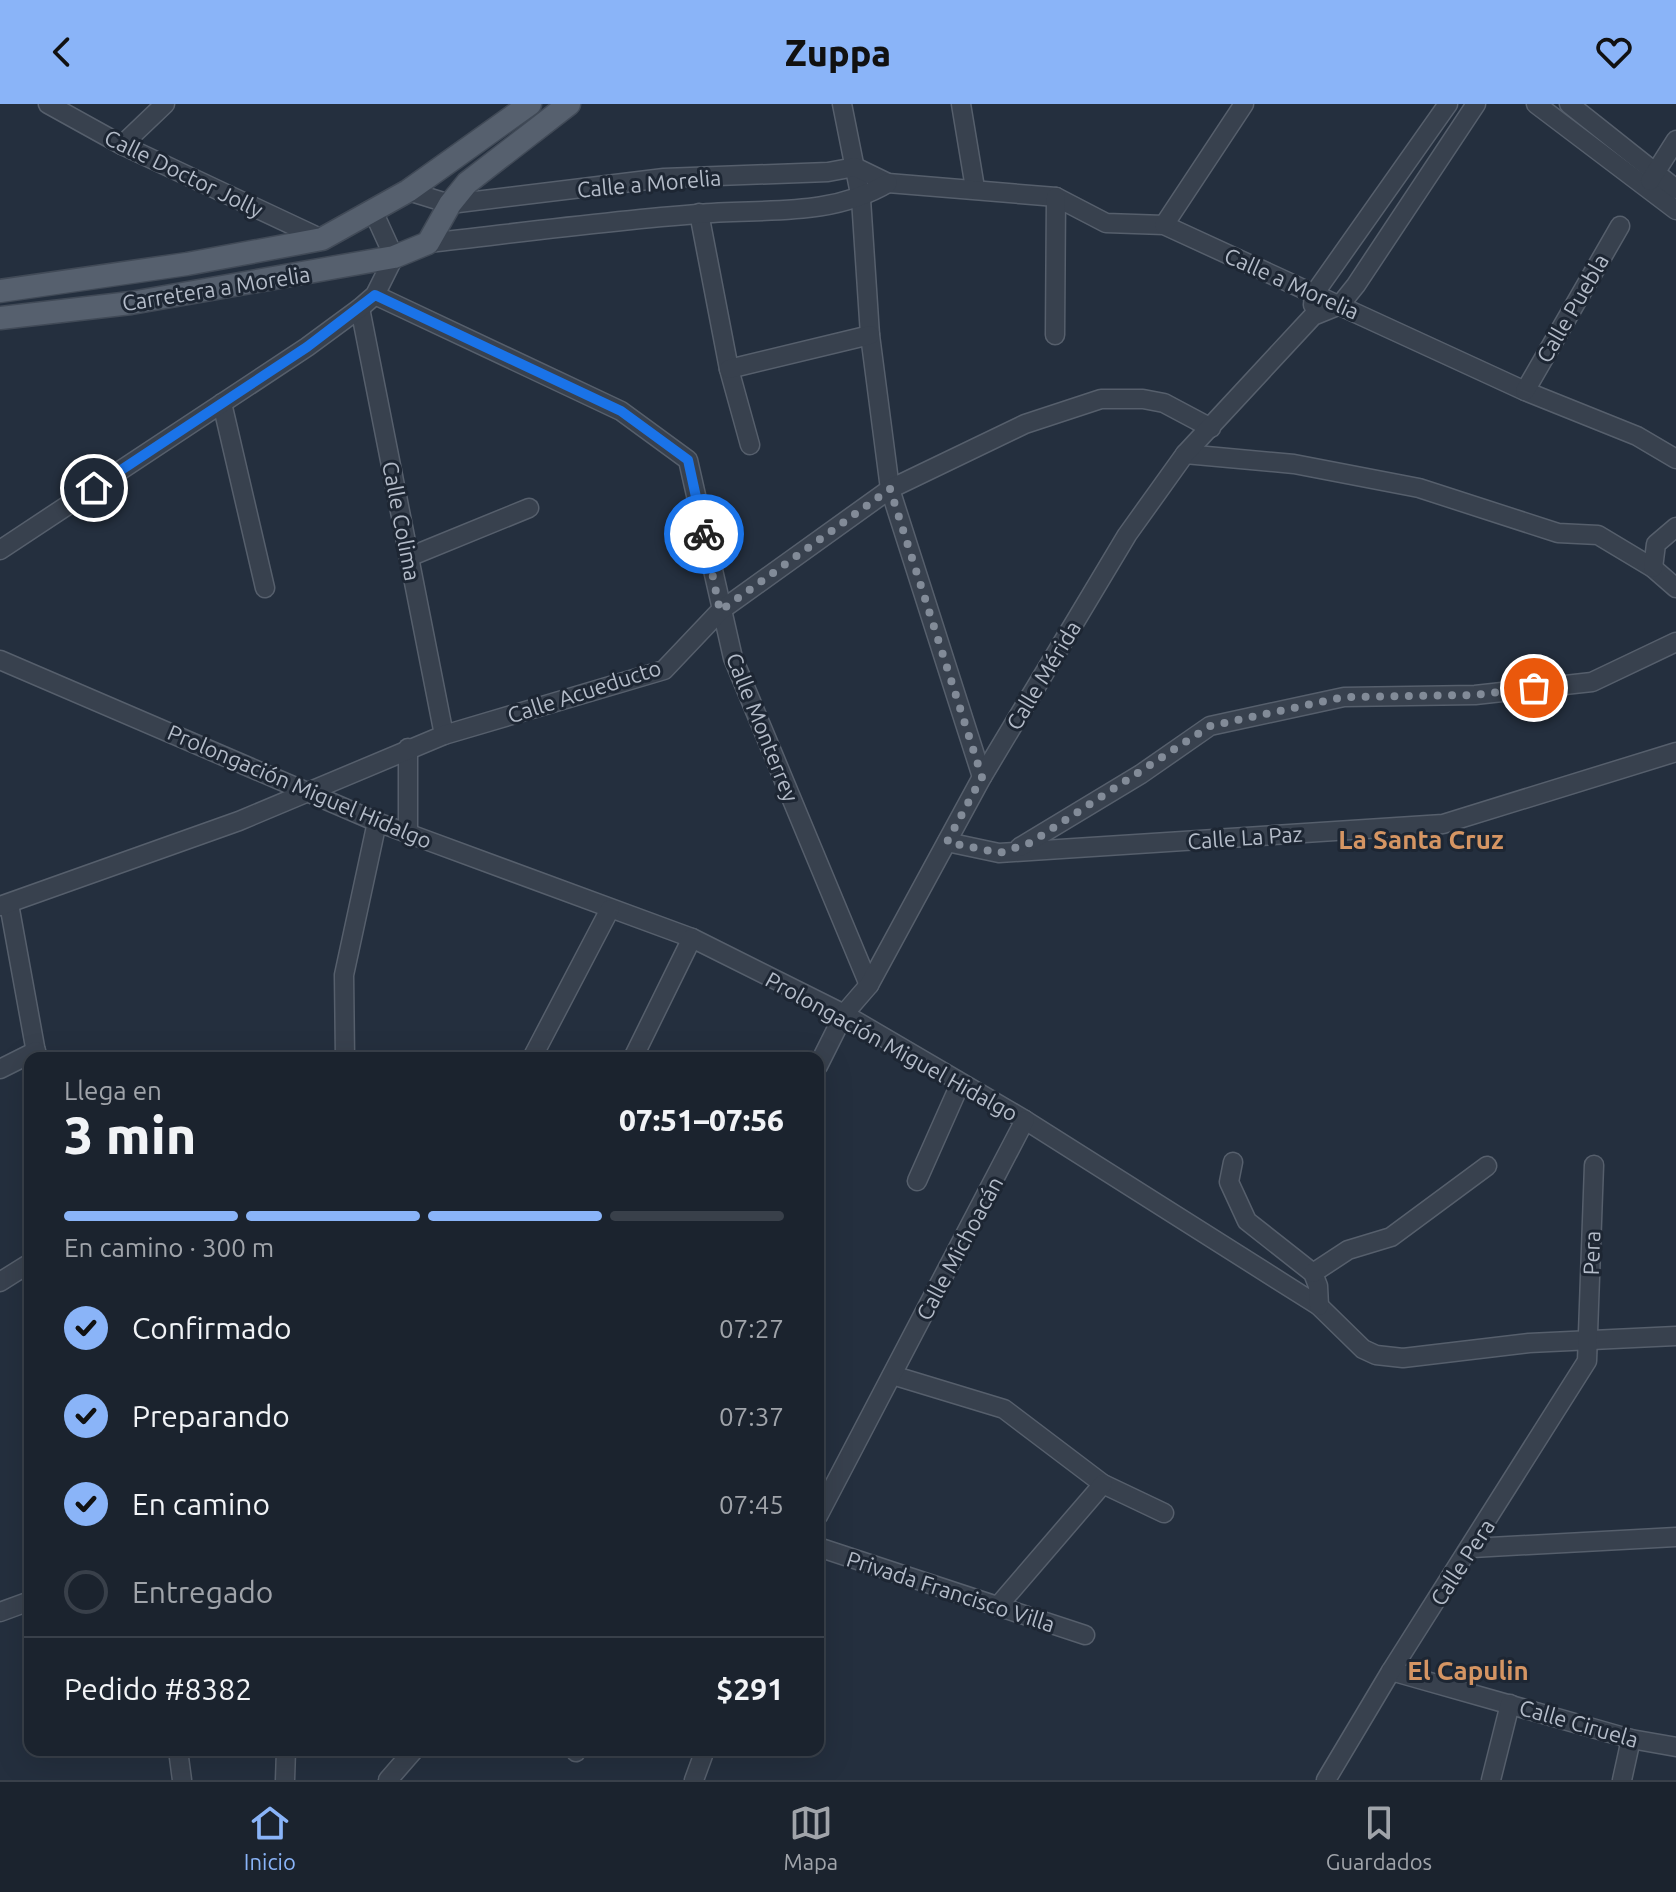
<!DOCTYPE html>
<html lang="es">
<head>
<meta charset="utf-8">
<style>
	:root { --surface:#1b232e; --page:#282f3a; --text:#f1f3f6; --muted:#a0a4aa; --line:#39404a; --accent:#8ab4f8 }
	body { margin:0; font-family:Ubuntu,sans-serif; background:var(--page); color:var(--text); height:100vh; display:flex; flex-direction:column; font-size:30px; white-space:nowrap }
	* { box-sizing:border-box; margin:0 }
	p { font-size:26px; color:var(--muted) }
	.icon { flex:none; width:44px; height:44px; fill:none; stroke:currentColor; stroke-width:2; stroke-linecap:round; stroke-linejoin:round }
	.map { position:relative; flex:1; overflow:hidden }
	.side { position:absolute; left:24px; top:948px; width:800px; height:704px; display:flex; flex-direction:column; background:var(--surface); border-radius:16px; box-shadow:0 8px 32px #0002,0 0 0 2px var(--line) }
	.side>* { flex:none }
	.pin { position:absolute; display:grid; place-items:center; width:68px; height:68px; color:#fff; margin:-34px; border:4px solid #fff; border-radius:50%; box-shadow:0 2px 8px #0007 }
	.courier { position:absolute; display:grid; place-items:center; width:80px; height:80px; margin:-40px; border:6px solid #1a73e8; border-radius:50%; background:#fff; color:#222; box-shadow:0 2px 10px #0007 }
	.head em { font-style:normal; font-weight:800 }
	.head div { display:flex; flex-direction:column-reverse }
	.head { display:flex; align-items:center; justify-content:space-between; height:136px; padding:0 40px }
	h1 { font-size:52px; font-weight:800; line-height:60px }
	.bar { display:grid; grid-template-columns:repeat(4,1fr); gap:12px 8px; align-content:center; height:96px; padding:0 40px }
	.bar i { height:10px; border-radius:6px; background:var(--line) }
	.bar .selected { background:var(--accent) }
	.bar p { grid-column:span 4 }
	.line { display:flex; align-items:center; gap:20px; padding:0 40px; border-top:2px solid var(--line) }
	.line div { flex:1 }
	ol { padding:0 40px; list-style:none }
	li { display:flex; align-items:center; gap:24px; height:88px }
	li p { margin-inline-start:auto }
	li .icon { padding:8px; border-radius:50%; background:var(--accent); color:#111; stroke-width:4 }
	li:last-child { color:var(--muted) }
	li i { width:44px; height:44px; border:4px solid var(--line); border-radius:50% }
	header { display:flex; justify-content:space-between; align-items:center; height:104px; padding:0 40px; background:var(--accent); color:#111; font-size:36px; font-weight:800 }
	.tabs { display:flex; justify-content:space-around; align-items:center; height:112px; border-top:2px solid var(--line); background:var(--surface); font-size:22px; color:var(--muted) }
	.tabs a { display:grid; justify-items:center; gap:4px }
	.tabs .selected { color:var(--accent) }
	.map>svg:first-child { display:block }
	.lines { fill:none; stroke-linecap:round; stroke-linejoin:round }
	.minor-casing { stroke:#565f6c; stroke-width:21 }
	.major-casing { stroke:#414a57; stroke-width:25 }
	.minor { stroke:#38414e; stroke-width:18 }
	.major { stroke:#56606e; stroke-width:22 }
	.done { stroke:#828b98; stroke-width:8; stroke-dasharray:0 14.4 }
	.route { stroke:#1a73e8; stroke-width:10 }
	.labels { text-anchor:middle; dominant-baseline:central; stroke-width:6; stroke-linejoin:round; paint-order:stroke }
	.street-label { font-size:22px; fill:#b4bcc9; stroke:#1d2633 }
	.quarter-label { font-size:26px; font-weight:bold; fill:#d59563; stroke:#1d2633 }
</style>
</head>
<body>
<header><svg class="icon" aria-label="back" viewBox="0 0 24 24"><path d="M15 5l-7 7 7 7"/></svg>Zuppa<svg class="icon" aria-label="heart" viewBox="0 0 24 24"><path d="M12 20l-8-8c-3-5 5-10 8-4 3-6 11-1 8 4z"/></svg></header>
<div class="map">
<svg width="1676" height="1676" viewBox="0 0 1676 1676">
	<rect width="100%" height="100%" fill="#242f3e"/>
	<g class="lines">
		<defs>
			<g id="minor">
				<path d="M 48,0 L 122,41 L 322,135"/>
				<path d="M 842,0 L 861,95 L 870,231 L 890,385 L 982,673"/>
				<path d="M 961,0 L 975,84"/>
				<path d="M 1536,0 L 1676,106"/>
				<path d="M 1569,0 L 1676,85"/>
				<path d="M 122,41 L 165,0"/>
				<path d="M 1650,77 L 1676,36"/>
				<path d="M 408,87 L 450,100 L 664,74 L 828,68 L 855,63 L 888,79 L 1056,93 L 1106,119 L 1164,121 L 1525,287 L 1637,332 L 1676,355"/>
				<path d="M 699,109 L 729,265 L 750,341"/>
				<path d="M 1164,121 L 1244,0"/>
				<path d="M 428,139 C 517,129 607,117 697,110 C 763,104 829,114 888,79"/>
				<path d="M 375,191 L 621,307 L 688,356 L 733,554 L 869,881"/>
				<path d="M 1313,201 L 1314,190 L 1448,0"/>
				<path d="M 360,204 L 444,631"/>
				<path d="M 1055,231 L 1056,93"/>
				<path d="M 729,265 L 870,231"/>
				<path d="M 1525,287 L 1620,122"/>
				<path d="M 222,299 L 265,484"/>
				<path d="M 1185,350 L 1294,360 L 1419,384 L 1558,429 L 1598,431 L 1653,464 L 1676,484"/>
				<path d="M 0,446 L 307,243 L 360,204 L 375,191 L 394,153 L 373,107"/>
				<path d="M 409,453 L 529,404"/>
				<path d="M 1653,464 L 1656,440 L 1676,423"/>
				<path d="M 0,556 L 377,718 L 692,834 L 844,910 L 1025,1016 L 1319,1202 L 1363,1245 L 1376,1251 L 1403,1254 L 1529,1239 L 1676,1232"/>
				<path d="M 408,644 L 408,729"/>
				<path d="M 947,738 L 999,749 L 1443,720 L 1676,648"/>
				<path d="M 1020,743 L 1141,670 L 1210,622 L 1344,593 L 1475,591 L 1592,578 L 1676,538"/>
				<path d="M 9,800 L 37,954"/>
				<path d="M 0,802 L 239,717 L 444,631 L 664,566 L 720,507 L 890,385 L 1025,320 L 1101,295 L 1143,295 L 1164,299 L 1211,324"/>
				<path d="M 345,954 L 344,871 L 377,718"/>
				<path d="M 532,954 L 610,805"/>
				<path d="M 633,954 L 692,834"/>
				<path d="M 818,962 L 844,910 L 869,881 L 982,673 L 1127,431 L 1185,350 L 1313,212 L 1340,201 L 1356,181 L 1476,0"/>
				<path d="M 0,965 L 36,947"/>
				<path d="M 1233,1058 L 1229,1078 L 1247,1117 L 1313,1169 L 1318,1182 L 1319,1202"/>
				<path d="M 917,1077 L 960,980"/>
				<path d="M 1313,1169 L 1348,1146 L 1391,1133 L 1487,1062"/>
				<path d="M 0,1178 L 30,1159"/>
				<path d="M 892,1271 L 1004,1305 L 1103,1380 L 1164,1409"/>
				<path d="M 818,1412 L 1025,1016"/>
				<path d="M 818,1443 L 1085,1531"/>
				<path d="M 1472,1444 L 1676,1433"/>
				<path d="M 998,1502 L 1103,1380"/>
				<path d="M 0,1508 L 30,1497"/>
				<path d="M 1391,1567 L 1631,1635 L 1676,1643"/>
				<path d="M 178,1646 L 182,1676"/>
				<path d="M 576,1648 L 577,1646"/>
				<path d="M 285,1676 L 286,1646"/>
				<path d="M 388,1676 L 414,1646"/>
				<path d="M 694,1676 L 705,1646"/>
				<path d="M 1326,1676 L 1391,1567 L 1587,1257 L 1594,1061"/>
				<path d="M 1491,1676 L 1510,1600"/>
				<path d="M 1622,1676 L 1631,1635"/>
			</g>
			<g id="major">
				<path d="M 0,187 L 187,160 L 322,135 L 408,87 L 530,0"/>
				<path d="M 0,214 L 131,199 L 394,153 L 428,139 L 450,100 L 467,79 L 569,0"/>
			</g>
		</defs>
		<use href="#minor" class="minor-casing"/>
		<use href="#major" class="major-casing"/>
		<use href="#minor" class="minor"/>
		<use href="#major" class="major"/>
	</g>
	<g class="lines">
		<path class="done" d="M 704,430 L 720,507 L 890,385 L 982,673 L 947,738 L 999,749 L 1030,739 L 1210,622 L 1344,593 L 1475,591 L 1534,584"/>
		<path class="route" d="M 94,384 L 307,243 L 375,191 L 621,307 L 688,356 L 704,430"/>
	</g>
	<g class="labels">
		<g class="street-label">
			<text transform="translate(184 69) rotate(26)">Calle Doctor Jolly</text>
			<text transform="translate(649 79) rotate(-5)">Calle a Morelia</text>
			<text transform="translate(1292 179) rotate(24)">Calle a Morelia</text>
			<text transform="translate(216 184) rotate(-9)">Carretera a Morelia</text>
			<text transform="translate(1572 204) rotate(-60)">Calle Puebla</text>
			<text transform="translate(402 417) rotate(79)">Calle Colima</text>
			<text transform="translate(1043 571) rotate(-59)">Calle Mérida</text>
			<text transform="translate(584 587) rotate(-18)">Calle Acueducto</text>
			<text transform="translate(763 623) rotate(68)">Calle Monterrey</text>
			<text transform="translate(300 682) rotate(23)">Prolongación Miguel Hidalgo</text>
			<text transform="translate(1245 733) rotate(-4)">Calle La Paz</text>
			<text transform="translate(892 942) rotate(29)">Prolongación Miguel Hidalgo</text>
			<text transform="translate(959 1144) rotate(-62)">Calle Michoacán</text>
			<text transform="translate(1591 1149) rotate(-88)">Pera</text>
			<text transform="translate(1462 1458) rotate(-57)">Calle Pera</text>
			<text transform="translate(951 1487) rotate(18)">Privada Francisco Villa</text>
			<text transform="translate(1579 1619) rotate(16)">Calle Ciruela</text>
		</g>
		<g class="quarter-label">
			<text x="1421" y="735">La Santa Cruz</text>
			<text x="1468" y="1566">El Capulin</text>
		</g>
	</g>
</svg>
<div class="pin" style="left:1534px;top:584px;background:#ea580c"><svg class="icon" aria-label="bag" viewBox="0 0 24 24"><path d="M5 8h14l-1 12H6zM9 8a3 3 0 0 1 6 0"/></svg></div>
<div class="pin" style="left:94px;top:384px;background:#1f2937"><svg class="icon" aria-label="home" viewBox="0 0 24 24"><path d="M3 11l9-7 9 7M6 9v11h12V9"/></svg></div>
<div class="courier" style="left:704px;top:430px"><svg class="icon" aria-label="bike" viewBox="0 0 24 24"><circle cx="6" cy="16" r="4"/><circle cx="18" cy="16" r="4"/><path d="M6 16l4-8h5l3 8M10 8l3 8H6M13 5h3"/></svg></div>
<section class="side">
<div class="head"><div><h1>3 min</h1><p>Llega en</p></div><em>07:51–07:56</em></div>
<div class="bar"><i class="selected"></i><i class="selected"></i><i class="selected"></i><i></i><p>En camino · 300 m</p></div>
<ol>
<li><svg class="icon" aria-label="check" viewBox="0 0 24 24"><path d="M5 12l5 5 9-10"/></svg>Confirmado<p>07:27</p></li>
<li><svg class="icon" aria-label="check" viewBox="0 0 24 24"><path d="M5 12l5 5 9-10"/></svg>Preparando<p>07:37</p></li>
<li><svg class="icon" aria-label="check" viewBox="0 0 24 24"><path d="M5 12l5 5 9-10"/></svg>En camino<p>07:45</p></li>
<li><i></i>Entregado</li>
</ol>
<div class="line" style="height:104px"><div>Pedido #8382</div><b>$291</b></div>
</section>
</div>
<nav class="tabs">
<a class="selected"><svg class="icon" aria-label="home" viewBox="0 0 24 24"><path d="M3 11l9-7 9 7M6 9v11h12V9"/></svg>Inicio</a>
<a><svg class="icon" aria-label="map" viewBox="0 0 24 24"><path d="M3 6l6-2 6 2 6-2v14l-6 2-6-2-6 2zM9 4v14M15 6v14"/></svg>Mapa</a>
<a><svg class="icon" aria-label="saved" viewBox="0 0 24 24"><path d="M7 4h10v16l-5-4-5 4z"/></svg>Guardados</a>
</nav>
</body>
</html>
